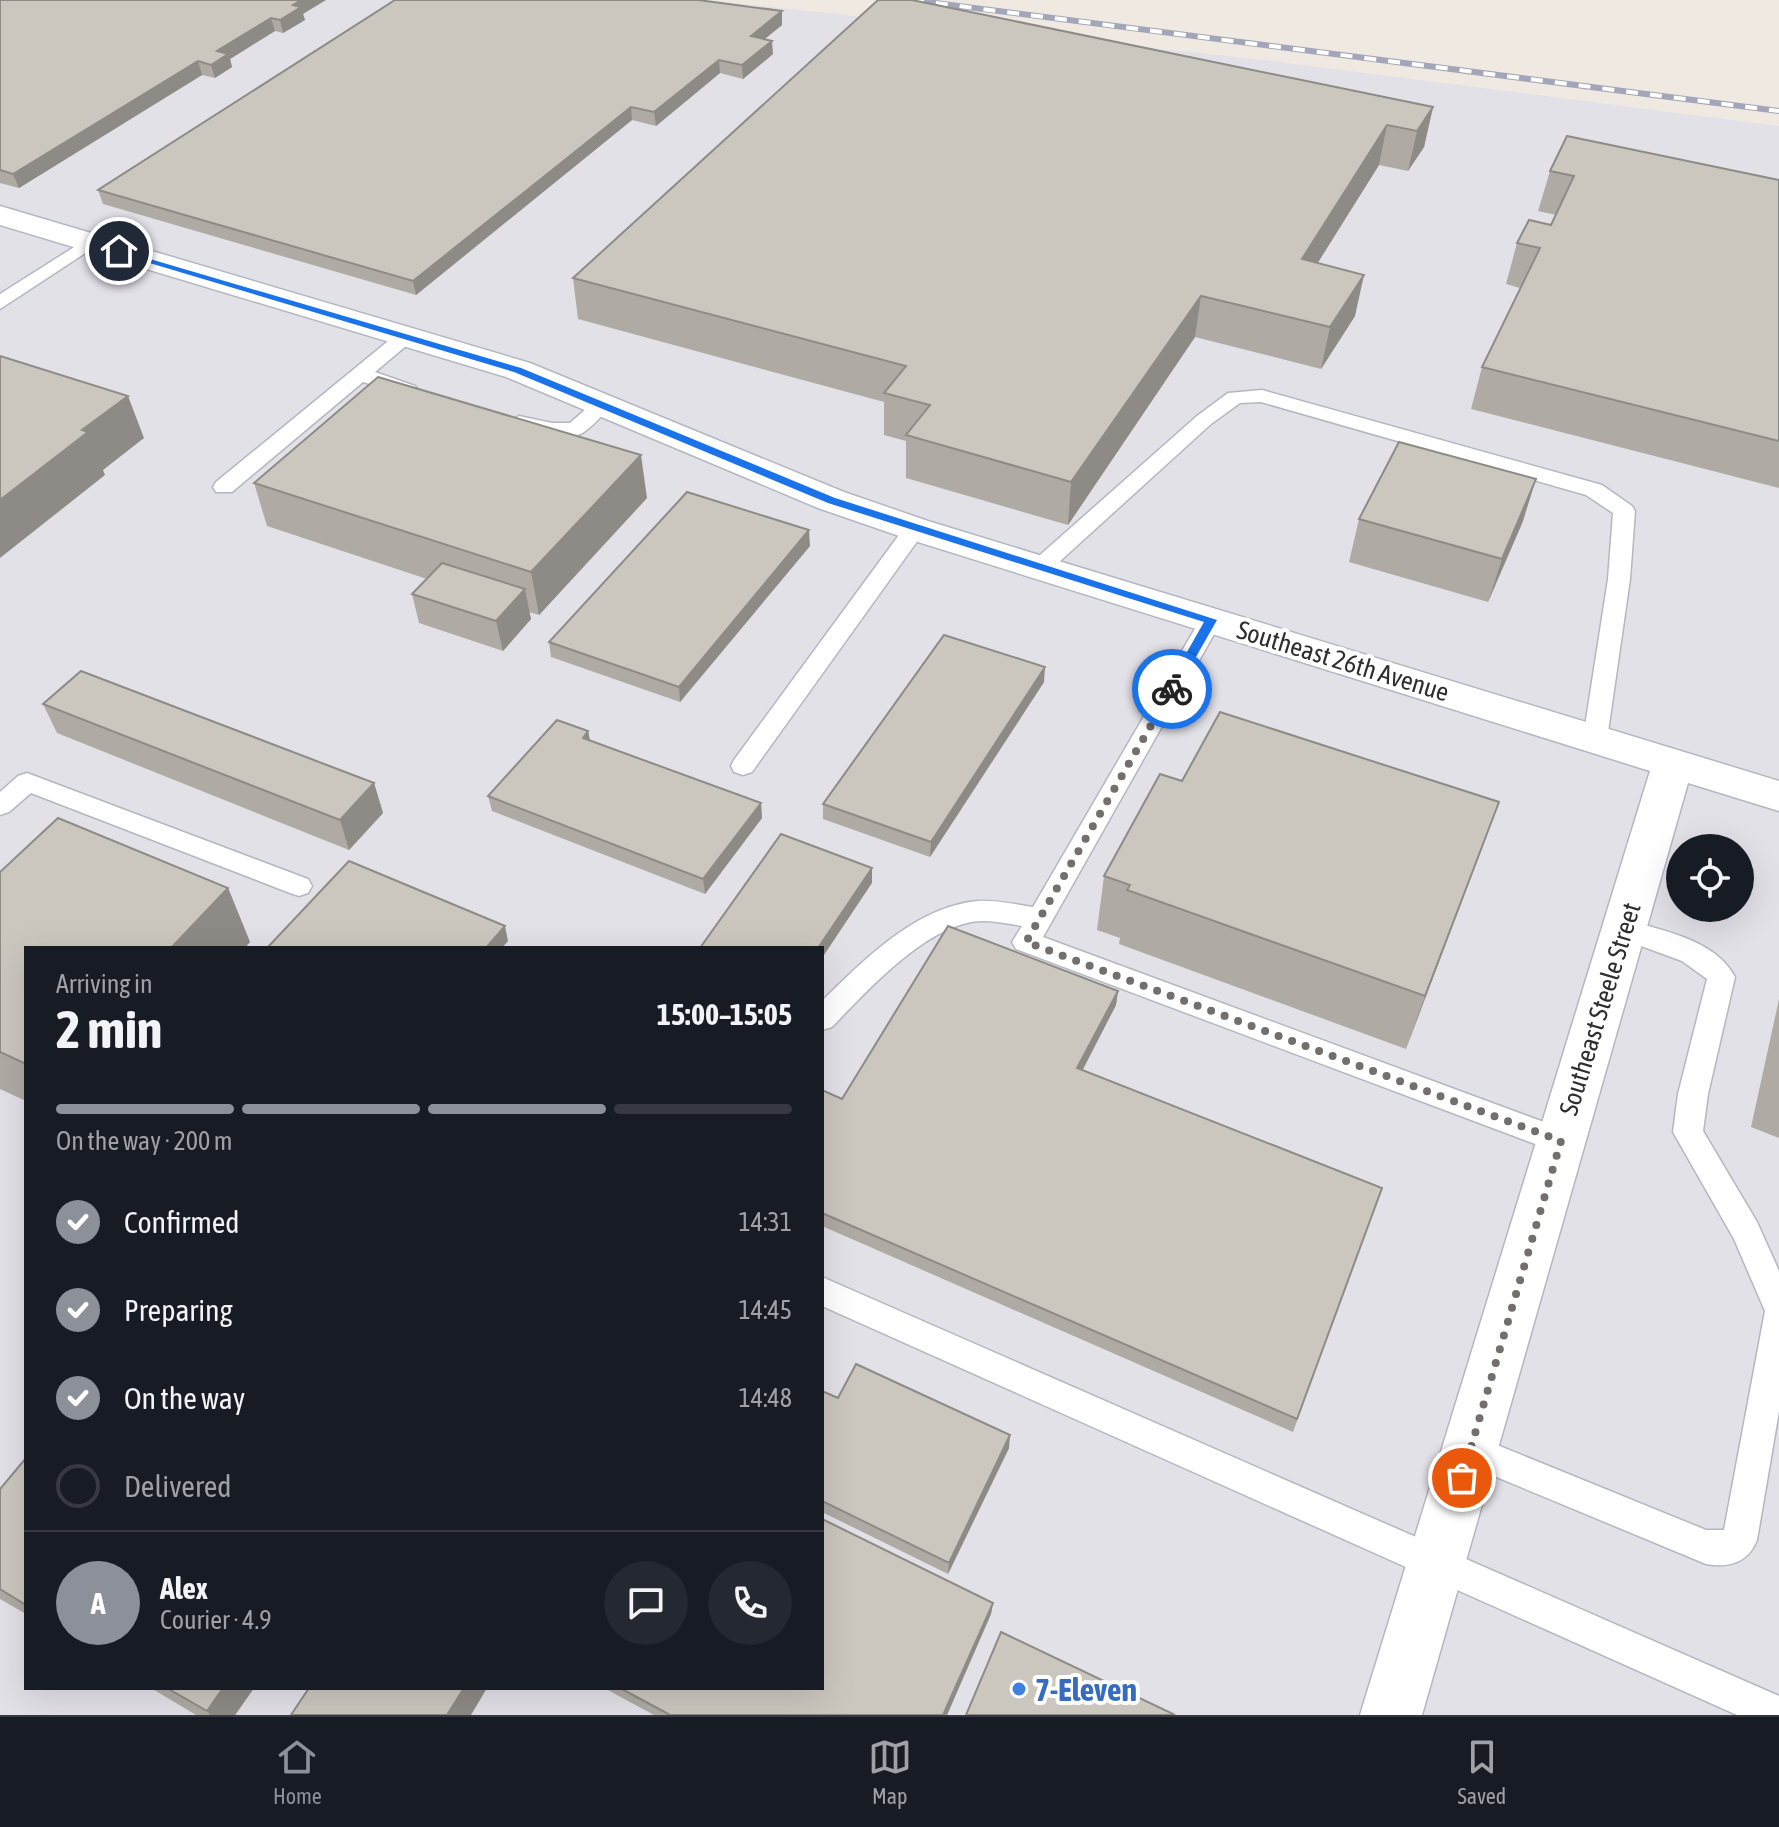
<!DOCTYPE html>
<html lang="en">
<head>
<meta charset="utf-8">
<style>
	:root { --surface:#171b24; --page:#242831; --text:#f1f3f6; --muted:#9ea1a6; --line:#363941; --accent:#8c9099 }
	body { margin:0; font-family:"Asap Condensed",sans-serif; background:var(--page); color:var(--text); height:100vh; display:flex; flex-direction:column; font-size:30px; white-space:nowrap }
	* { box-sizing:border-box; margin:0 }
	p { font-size:26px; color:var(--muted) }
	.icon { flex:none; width:44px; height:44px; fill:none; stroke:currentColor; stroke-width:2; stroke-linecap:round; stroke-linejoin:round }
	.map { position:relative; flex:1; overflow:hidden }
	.sheet { position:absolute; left:24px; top:946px; width:800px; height:744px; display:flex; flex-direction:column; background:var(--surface); border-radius:0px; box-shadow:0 8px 32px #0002 }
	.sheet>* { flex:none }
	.tools { position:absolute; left:1666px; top:834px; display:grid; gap:16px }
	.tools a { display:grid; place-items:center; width:88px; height:88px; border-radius:50%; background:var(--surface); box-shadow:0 8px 32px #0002; font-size:40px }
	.pin { position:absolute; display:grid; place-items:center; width:68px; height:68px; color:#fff; margin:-34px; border:4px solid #fff; border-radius:50%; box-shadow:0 2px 8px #0007 }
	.courier { position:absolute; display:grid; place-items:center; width:80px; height:80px; margin:-40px; border:6px solid #1a73e8; border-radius:50%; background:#fff; color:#222; box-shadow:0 2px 10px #0007 }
	.summary em { font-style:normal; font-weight:700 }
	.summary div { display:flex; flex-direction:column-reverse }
	.summary { display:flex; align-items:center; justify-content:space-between; height:136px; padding:0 32px }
	h1 { font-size:52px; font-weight:700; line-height:60px }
	.bar { display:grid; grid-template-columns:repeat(4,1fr); gap:12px 8px; align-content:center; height:96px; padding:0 32px }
	.bar i { height:10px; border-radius:6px; background:var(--line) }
	.bar .current { background:var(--accent) }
	.bar p { grid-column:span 4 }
	.line { display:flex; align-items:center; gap:20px; padding:0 32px; border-top:2px solid var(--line) }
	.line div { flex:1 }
	.round { display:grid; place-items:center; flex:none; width:84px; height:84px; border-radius:42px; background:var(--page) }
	ol { padding:0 32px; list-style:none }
	li { display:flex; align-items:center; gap:24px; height:88px }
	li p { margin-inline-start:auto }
	li .icon { padding:8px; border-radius:50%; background:var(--accent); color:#fff; stroke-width:4 }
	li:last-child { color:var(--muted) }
	li i { width:44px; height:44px; border:4px solid var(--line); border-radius:50% }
	.tabs { display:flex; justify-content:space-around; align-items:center; height:112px; border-top:2px solid var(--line); background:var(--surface); font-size:22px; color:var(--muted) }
	.tabs a { display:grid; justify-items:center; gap:4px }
	.tabs .current { color:var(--accent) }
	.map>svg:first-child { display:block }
	.industrial { fill:#e3e1e8; fill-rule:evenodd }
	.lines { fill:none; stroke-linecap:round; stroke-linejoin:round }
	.lane-casing { stroke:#b4b7c1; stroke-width:3 }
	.street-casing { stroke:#b4b7c1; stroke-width:3 }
	.lane { fill:#fff; fill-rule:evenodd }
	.street { fill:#fff; fill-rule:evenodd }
	.rail-casing { stroke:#a3a6b8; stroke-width:6 }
	.rail { stroke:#fff; stroke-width:4; stroke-dasharray:12; stroke-linecap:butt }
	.wall { fill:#afaba4 }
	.shaded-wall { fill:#8e8b86 }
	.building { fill:#cbc7bf; stroke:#8e8b86; stroke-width:2 }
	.route { fill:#1a73e8 }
	.done { stroke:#726f6d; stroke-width:8; stroke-dasharray:0 14.4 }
	.shop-dot { fill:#3f7fe0; stroke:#fff; stroke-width:3 }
	.labels { text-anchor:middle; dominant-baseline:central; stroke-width:8; stroke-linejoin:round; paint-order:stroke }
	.street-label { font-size:26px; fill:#2e2e2e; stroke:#fff }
	.near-shop-label { font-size:32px; font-weight:bold; fill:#366cbe; stroke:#fff; text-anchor:start }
</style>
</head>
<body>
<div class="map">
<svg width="1779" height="1715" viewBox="0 0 1779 1715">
	<rect width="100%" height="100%" fill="#efe9e1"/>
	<path class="industrial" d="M 0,0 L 707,0 L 1264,60 L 1779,126 L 1779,1715 L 0,1715 ZM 1680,848 L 1740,848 L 1740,908 L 1680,908 ZM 26,948 L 822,948 L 822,1688 L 26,1688 Z"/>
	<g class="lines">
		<defs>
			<g id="lane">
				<path d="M 90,237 L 99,242 L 96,246 L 0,309 L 0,294 Z"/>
				<path d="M 405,331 L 412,333 L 415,337 L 412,341 L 375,372 L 415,386 L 418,390 L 415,394 L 408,396 L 363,382 L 232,492 L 216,492 L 213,487 L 216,482 L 398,333 Z"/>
				<path d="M 1262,390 L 1602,485 L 1632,506 L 1635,511 L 1630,579 L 1607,739 L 1604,745 L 1595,748 L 1586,745 L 1583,739 L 1608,579 L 1613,513 L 1586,495 L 1261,402 L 1240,403 L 1211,424 L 1047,573 L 1031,573 L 1028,568 L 1031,563 L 1197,416 L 1228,393 Z"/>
				<path d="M 602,399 L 612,405 L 609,409 C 601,416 593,426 584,432 C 566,444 531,431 512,426 L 509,422 L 519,416 L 552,423 L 570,423 L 595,401 Z"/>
				<path d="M 915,522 L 926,529 L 752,772 L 743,775 L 734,772 L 731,766 L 734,760 L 907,524 Z"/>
				<path d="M 1211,612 L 1219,615 L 1222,620 L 1043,937 L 1571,1132 L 1576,1141 L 1571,1150 L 1561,1154 L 1551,1150 L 1016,949 L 1012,942 L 1022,926 C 1005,923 988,919 971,922 C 920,932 867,991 832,1027 L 822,1030 L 822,1001 C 863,961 915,907 977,901 C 995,900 1014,904 1033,907 L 1200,620 L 1203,615 Z"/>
				<path d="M 27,773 L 308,879 L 312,886 L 308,893 L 299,896 L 290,893 L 31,793 L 9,812 L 0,815 L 0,792 L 18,776 Z"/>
				<path d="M 1624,919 C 1662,931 1715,939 1735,977 L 1708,1094 L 1703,1131 L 1757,1222 L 1779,1271 L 1779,1411 L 1757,1540 C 1748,1563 1729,1568 1706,1564 L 1458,1461 L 1453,1450 L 1458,1439 L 1470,1434 L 1706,1530 L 1724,1530 L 1765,1311 L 1734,1239 L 1673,1132 L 1678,1094 L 1707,979 L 1682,961 L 1614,936 L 1611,929 L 1614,922 Z"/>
				<path d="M 822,1277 L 1779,1696 L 1779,1715 L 1737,1715 L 822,1306 Z"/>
			</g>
			<path id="street" d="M 0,206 L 530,363 L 844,492 L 928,521 L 1779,781 L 1779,811 L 1688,783 L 1422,1715 L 1360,1715 L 1650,771 L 902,537 L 818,508 L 506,377 L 0,225 Z"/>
		</defs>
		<use href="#lane" class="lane-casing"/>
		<use href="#street" class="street-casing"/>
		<use href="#lane" class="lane"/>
		<use href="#street" class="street"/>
		<defs>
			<path id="rail" d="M 912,0 L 1779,111"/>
		</defs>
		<use href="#rail" class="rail-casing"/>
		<use href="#rail" class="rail"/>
	</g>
	<g class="wall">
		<path d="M 0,0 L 303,14 L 305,20 L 283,33 L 275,31 L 230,59 L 232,67 L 215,78 L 202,75 L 19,188 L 0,183 Z"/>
		<path d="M 782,11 L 782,25 L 765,39 L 773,54 L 743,79 L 720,73 L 656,126 L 632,120 L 416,295 L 103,204 L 98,190 Z"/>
		<path d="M 1433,107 L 1424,147 L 1408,171 L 1379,165 L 1317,263 L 1355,316 L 1321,369 L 1195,337 L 1068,525 L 906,478 L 906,441 L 884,435 L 884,402 L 578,319 L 573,278 Z"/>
		<path d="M 1550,171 L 1779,180 L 1779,488 L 1471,409 L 1482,367 L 1520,288 L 1506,284 L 1517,243 L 1551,225 L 1556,215 L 1538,211 Z"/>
		<path d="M 254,483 L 647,498 L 539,615 L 529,612 L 531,619 L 503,651 L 419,623 L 412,594 L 427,579 L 267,526 Z"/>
		<path d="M 1359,519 L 1523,521 L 1488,602 L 1349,562 Z"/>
		<path d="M 810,546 L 680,702 L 551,657 L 549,642 Z"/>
		<path d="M 1044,682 L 930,857 L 823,819 L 823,804 Z"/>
		<path d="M 43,704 L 374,783 L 383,813 L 349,850 L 57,733 Z"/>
		<path d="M 588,731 L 590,741 L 761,803 L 762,818 L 705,894 L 492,811 L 488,796 Z"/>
		<path d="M 1182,781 L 1499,802 L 1406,1049 L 1119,944 L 1120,938 L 1097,930 L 1104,876 Z"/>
		<path d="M 0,872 L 228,888 L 250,942 L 26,948 L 26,1101 L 0,1089 Z"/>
		<path d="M 1118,991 L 1116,1005 L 1082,1070 L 1382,1188 L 1293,1432 L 822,1226 L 822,1090 L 842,1099 Z"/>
		<path d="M 1779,999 L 1779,1138 L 1751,1127 Z"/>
		<path d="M 822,1391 L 838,1398 L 1009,1448 L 948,1574 L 822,1512 Z"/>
		<path d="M 26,1458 L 26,1614 L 0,1599 L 0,1489 Z"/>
		<path d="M 993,1603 L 991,1614 L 947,1715 L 654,1715 L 604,1688 L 822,1688 Z"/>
		<path d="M 151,1688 L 254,1688 L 235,1715 L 196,1715 Z"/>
	</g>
	<g class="shaded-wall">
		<path d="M 301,0 L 326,0 L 303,14 L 305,20 L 283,33 L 280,20 L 293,5 Z"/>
		<path d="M 782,11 L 782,25 L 752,49 L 751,36 Z"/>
		<path d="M 271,18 L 275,31 L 230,59 L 232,67 L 215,78 L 211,65 L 217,51 Z"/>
		<path d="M 772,41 L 773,54 L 743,79 L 742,65 Z"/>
		<path d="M 719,60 L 720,73 L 656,126 L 654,112 Z"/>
		<path d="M 198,61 L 202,75 L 19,188 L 13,174 Z"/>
		<path d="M 631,107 L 632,120 L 416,295 L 413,281 Z"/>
		<path d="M 1433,107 L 1424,147 L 1408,171 L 1417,131 Z"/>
		<path d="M 1387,125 L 1379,165 L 1294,301 L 1302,259 Z"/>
		<path d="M 1364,275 L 1355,316 L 1321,369 L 1330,327 Z"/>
		<path d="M 1201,296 L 1195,337 L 1068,525 L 1071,482 Z"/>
		<path d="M 128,396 L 144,438 L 103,470 L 105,475 L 0,558 L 0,500 L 82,430 Z"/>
		<path d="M 641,455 L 647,498 L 539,615 L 531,572 Z"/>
		<path d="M 1536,479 L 1523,521 L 1488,602 L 1502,559 Z"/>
		<path d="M 809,530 L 810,546 L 680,702 L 679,687 Z"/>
		<path d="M 525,589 L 531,619 L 503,651 L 496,621 Z"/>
		<path d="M 1045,667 L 1044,682 L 930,857 L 931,842 Z"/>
		<path d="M 588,731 L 591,746 L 583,738 Z"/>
		<path d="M 374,783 L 383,813 L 349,850 L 340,820 Z"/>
		<path d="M 1499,802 L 1479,856 L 1406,1049 L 1425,996 Z"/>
		<path d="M 761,803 L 762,818 L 705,894 L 703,879 Z"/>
		<path d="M 872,868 L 872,883 L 822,958 L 822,948 L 818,948 Z"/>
		<path d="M 228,888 L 250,942 L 245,948 L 171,948 Z"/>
		<path d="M 505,926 L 508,941 L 502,948 L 486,948 Z"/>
		<path d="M 1118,991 L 1116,1005 L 1076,1083 L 1077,1068 Z"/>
		<path d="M 1010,1435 L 1009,1448 L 948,1574 L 949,1563 Z"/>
		<path d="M 993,1603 L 991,1614 L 947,1715 L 943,1715 Z"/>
		<path d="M 223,1688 L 254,1688 L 235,1715 L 210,1715 L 207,1711 Z"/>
		<path d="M 464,1688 L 487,1688 L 471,1715 L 447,1715 Z"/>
	</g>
	<g class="building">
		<path d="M 0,0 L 301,0 L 293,5 L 301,7 L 280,20 L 271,18 L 217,51 L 228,54 L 211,65 L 198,61 L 13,174 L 0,170 Z"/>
		<path d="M 395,0 L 698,0 L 782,11 L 751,36 L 772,41 L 742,65 L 719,60 L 654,112 L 631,107 L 413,281 L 98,190 Z"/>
		<path d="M 878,0 L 912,0 L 1433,107 L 1417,131 L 1387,125 L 1302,259 L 1364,275 L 1330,327 L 1201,296 L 1071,482 L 906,435 L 930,405 L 884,393 L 906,366 L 573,278 Z"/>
		<path d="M 1567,136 L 1779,180 L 1779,441 L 1482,367 L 1540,248 L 1517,243 L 1529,220 L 1551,225 L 1574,176 L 1550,171 Z"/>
		<path d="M 0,356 L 128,396 L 82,430 L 88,432 L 0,500 Z"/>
		<path d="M 378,377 L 641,455 L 531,572 L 254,483 Z"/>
		<path d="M 1399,442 L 1536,479 L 1502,559 L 1359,519 Z"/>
		<path d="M 687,492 L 809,530 L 679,687 L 549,642 Z"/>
		<path d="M 442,563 L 525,589 L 496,621 L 412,594 Z"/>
		<path d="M 944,635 L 1045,667 L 931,842 L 823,804 Z"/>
		<path d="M 81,671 L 374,783 L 340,820 L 43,704 Z"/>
		<path d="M 1220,712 L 1499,802 L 1425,996 L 1127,890 L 1130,885 L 1104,876 L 1160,774 L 1182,781 Z"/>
		<path d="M 557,720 L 588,731 L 583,738 L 761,803 L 703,879 L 488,796 Z"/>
		<path d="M 58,818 L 228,888 L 171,948 L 26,948 L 26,1064 L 0,1052 L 0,872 Z"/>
		<path d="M 781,834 L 872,868 L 818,948 L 700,948 Z"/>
		<path d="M 349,861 L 505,926 L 486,948 L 267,948 Z"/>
		<path d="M 948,926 L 1118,991 L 1077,1068 L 1382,1188 L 1297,1419 L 822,1213 L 822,1090 L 842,1099 Z"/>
		<path d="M 856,1364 L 1010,1435 L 949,1563 L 822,1501 L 822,1391 L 838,1398 Z"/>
		<path d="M 26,1458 L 26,1605 L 0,1589 L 0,1489 Z"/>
		<path d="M 822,1519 L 993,1603 L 943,1715 L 670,1715 L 620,1688 L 822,1688 Z"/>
		<path d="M 1001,1632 L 1175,1715 L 966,1715 Z"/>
		<path d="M 167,1688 L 223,1688 L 207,1711 Z"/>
		<path d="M 309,1688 L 464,1688 L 447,1715 L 291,1715 Z"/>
	</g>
	<path class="route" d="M 116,249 L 521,368 L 835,498 L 1217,620 L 1176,692 L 1168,692 L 1166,689 L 1204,622 L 828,503 L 514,372 L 116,253 Z"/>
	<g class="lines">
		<path class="done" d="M 1172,689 L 1026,942 L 1561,1141 L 1462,1478"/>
	</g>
	<circle class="shop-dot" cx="1019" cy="1689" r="8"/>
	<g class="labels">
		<g class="street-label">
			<text transform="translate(1343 661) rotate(17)">Southeast 26th Avenue</text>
			<text transform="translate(1600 1009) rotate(-73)">Southeast Steele Street</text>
		</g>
		<g class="near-shop-label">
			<text x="1035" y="1689">7-Eleven</text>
		</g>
	</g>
</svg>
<div class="tools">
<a><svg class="icon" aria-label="locate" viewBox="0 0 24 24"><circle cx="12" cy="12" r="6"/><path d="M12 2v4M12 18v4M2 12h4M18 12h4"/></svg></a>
</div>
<div class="pin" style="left:1462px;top:1478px;background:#ea580c"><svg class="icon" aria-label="bag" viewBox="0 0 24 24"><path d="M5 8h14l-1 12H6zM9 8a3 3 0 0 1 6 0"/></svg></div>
<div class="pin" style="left:119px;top:251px;background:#1f2937"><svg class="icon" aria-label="home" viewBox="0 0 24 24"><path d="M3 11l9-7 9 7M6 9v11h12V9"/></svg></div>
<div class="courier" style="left:1172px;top:689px"><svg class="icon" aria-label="bike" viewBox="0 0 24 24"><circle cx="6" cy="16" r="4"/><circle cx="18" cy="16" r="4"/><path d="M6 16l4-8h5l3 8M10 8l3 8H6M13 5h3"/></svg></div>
<section class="sheet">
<div class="summary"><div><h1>2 min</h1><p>Arriving in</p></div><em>15:00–15:05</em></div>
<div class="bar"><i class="current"></i><i class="current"></i><i class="current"></i><i></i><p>On the way · 200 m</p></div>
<ol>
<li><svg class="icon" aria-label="check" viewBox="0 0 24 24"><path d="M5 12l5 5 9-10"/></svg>Confirmed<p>14:31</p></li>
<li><svg class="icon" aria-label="check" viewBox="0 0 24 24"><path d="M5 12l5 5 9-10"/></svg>Preparing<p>14:45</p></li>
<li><svg class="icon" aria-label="check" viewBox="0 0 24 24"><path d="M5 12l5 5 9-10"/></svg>On the way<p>14:48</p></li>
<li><i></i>Delivered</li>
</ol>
<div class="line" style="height:144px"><b class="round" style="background:var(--accent);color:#fff">A</b><div><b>Alex</b><p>Courier · 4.9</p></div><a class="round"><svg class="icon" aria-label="chat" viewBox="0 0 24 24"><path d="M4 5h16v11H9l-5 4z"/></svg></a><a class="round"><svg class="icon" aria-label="phone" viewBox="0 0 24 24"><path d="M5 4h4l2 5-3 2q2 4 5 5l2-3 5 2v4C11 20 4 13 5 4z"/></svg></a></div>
</section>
</div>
<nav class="tabs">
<a class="current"><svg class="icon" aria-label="home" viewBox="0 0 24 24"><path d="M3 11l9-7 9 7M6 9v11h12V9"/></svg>Home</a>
<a><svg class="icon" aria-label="map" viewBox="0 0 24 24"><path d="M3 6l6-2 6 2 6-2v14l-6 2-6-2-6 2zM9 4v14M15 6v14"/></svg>Map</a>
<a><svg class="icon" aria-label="saved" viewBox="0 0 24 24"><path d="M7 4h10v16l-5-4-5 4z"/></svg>Saved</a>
</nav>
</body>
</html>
